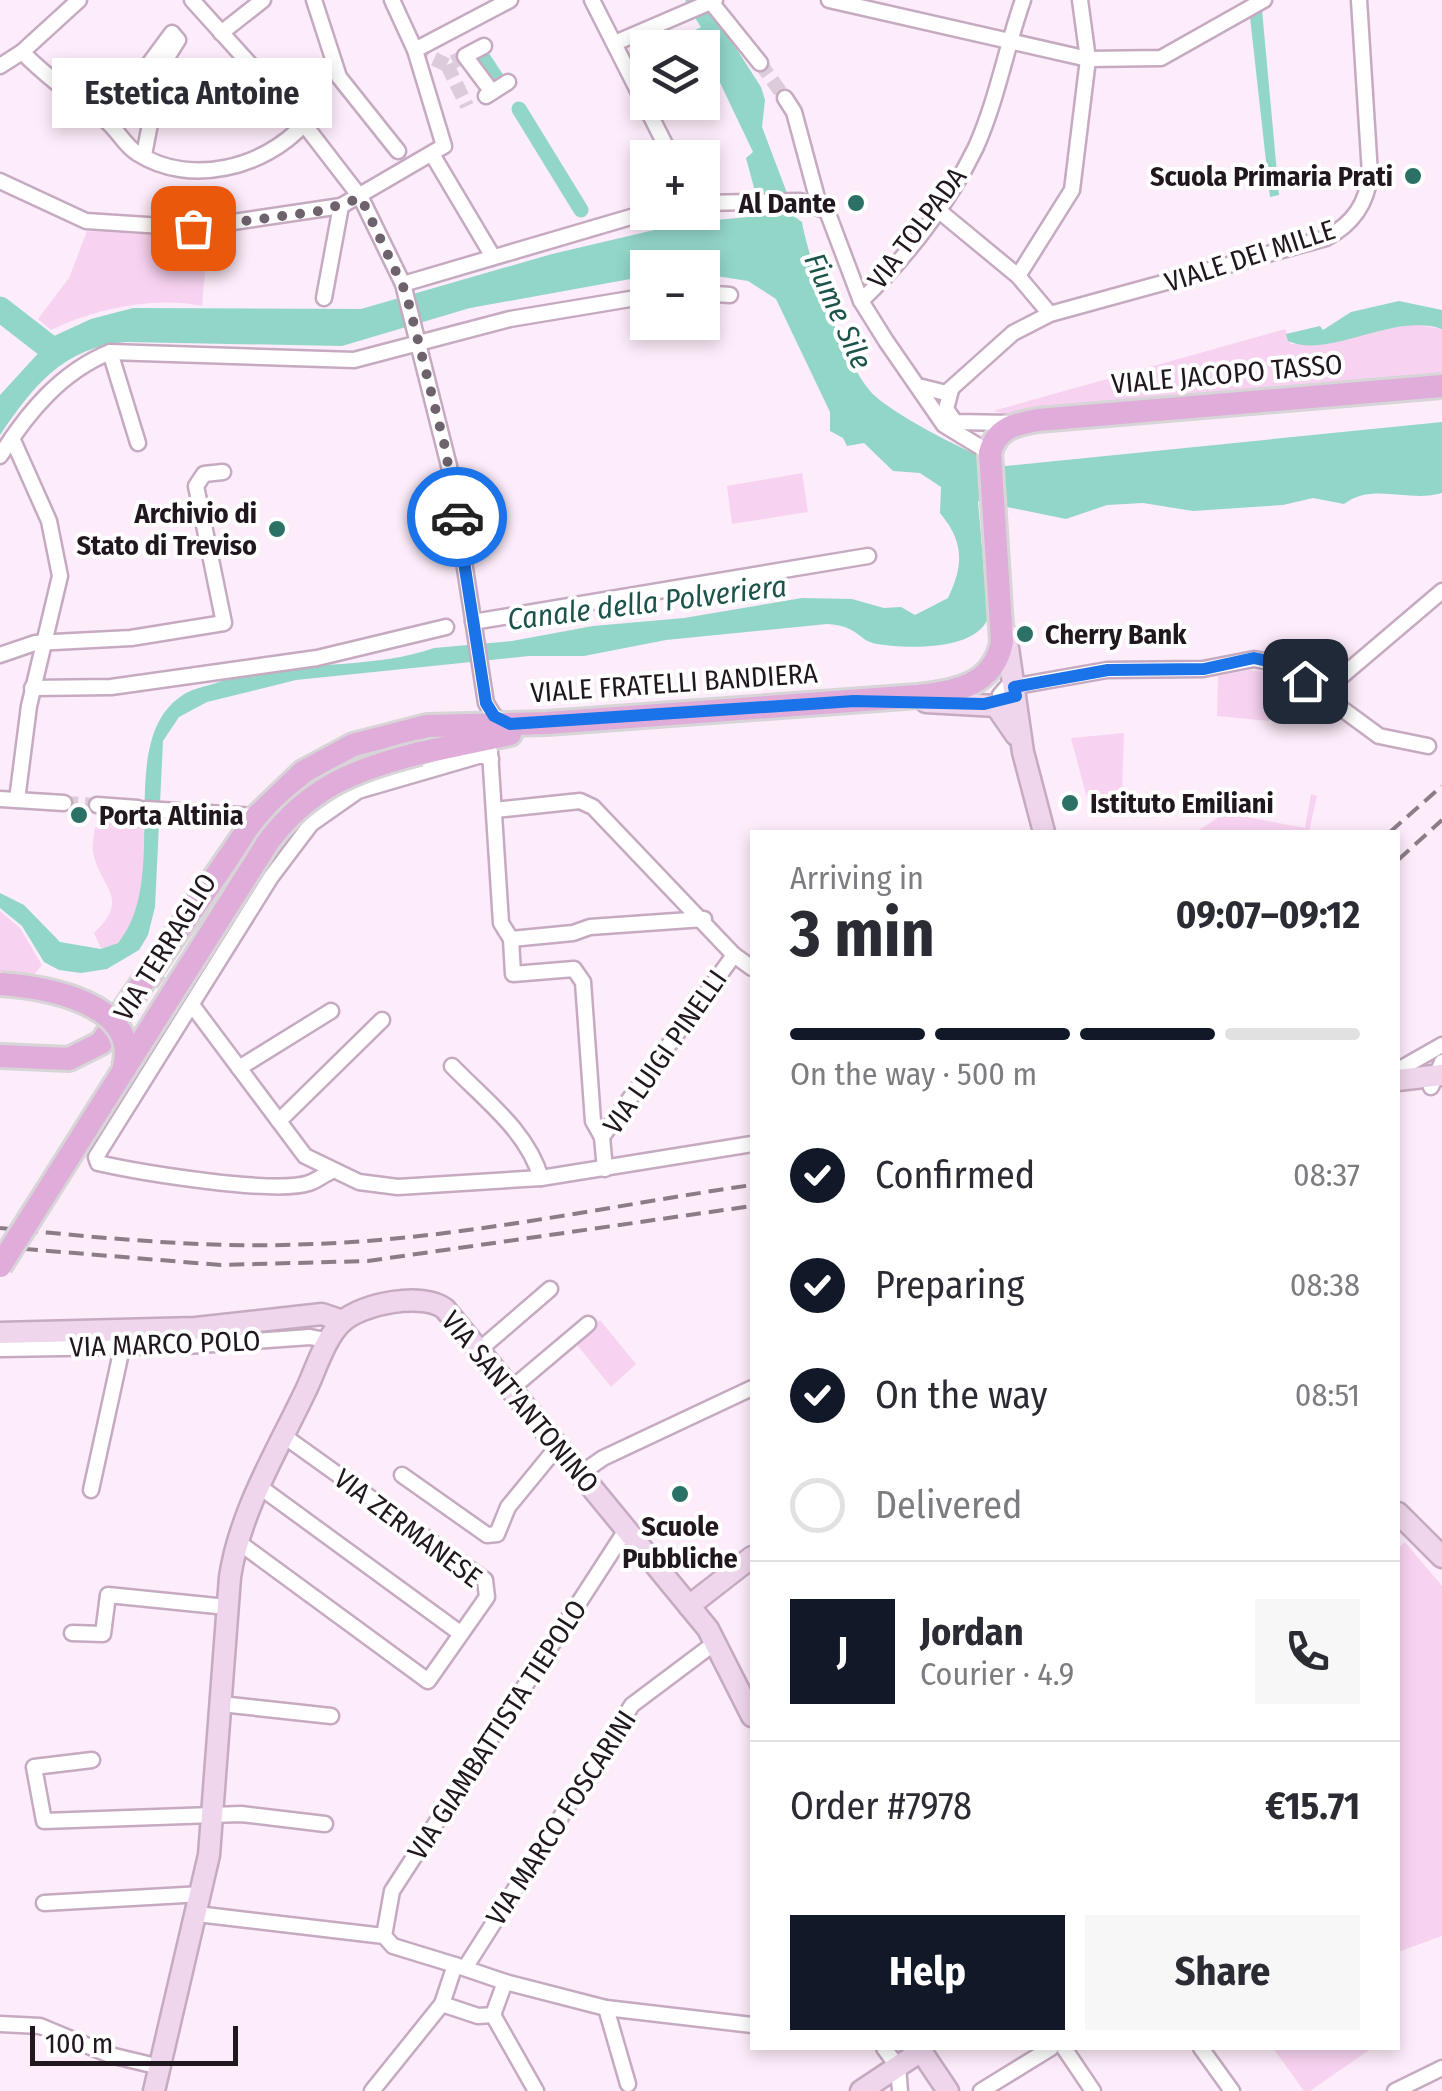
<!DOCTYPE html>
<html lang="en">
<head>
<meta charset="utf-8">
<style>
	:root { --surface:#fff; --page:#f7f7f7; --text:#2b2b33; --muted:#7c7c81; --line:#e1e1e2; --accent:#111827 }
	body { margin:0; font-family:"Fira Sans Condensed",sans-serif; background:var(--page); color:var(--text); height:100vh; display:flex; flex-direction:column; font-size:38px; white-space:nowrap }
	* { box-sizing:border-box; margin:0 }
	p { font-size:32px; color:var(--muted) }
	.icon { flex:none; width:55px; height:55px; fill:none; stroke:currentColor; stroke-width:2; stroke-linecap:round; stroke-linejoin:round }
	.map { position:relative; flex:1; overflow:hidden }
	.panel { position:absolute; left:750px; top:830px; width:650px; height:1220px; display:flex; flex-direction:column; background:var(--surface); border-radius:0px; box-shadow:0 5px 15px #0003 }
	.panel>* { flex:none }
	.tools { position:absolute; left:630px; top:30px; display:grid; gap:20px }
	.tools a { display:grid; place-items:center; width:90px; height:90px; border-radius:0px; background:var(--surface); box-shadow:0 5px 15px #0003; font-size:50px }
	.scale { position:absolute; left:30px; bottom:25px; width:208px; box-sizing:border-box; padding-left:10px; border:5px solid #21171f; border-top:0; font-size:28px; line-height:35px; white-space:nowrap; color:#21171f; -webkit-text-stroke:8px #fff; paint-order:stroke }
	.pin { position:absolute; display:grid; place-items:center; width:85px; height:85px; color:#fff; margin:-42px; border-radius:20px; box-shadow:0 5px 15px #0006 }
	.courier { position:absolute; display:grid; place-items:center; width:100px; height:100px; margin:-50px; border:8px solid #1a73e8; border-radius:50%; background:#fff; color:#222; box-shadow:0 2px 12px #0007 }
	.bubble { position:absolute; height:70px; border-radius:0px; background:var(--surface); box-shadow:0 5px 15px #0003; font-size:32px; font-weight:700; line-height:70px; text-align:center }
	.headline em { font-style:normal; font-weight:700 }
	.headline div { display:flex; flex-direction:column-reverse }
	.headline { display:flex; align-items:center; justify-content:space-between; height:170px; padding:0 40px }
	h1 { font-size:65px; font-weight:700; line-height:75px }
	.bar { display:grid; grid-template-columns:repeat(4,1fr); gap:15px 10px; align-content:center; height:120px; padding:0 40px }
	.bar i { height:12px; border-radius:8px; background:var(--line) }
	.bar .current { background:var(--accent) }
	.bar p { grid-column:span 4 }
	.line { display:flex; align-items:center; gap:25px; padding:0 40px; border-top:2px solid var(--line) }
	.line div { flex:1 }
	.round { display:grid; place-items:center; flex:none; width:105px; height:105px; border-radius:0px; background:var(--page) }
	ol { padding:0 40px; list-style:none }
	li { display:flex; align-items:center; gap:30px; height:110px }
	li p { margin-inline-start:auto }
	li .icon { padding:10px; border-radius:50%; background:var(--accent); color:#fff; stroke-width:4 }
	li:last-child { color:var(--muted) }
	li i { width:55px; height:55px; border:5px solid var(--line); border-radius:50% }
	.action { display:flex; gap:20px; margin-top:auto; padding:20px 40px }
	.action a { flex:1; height:115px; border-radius:0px; background:var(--accent); color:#fff; font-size:40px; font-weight:700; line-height:115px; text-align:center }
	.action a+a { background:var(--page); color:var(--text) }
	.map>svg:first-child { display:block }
	.green { fill:#f8d3f1 }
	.water { fill:#92d6c8 }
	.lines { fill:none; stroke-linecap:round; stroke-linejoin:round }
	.canal { stroke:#92d6c8; stroke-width:15 }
	.river { stroke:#92d6c8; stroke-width:25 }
	.street-tunnel { stroke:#dcccd9; stroke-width:14; stroke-dasharray:14 7; stroke-linecap:butt }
	.street-casing { stroke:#c6aac1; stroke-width:19 }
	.secondary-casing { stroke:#c6aac1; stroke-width:25 }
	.primary-casing { stroke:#d7d5d7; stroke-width:28 }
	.street { stroke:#fff; stroke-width:14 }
	.secondary { stroke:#efd6ec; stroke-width:20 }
	.primary { stroke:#e0acd9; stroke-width:22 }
	.rail { stroke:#8a7d88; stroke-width:4; stroke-dasharray:15 8; stroke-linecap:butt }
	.primary-bridge-casing { stroke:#d7d5d7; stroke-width:28; stroke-linecap:butt }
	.primary-bridge { stroke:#e0acd9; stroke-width:22 }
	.done { stroke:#6e626c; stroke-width:10; stroke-dasharray:0 18 }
	.route { stroke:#1a73e8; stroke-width:12 }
	.poi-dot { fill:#2c7165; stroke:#fff; stroke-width:4 }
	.labels { text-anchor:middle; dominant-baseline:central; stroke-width:8; stroke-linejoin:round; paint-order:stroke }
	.poi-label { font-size:28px; font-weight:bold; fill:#21171f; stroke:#fff; text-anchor:end }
	.street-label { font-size:28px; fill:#21171f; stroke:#fff }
	.water-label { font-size:30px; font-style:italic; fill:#1c544b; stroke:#fff }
</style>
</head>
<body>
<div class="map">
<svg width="1442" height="2091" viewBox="0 0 1442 2091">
	<rect width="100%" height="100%" fill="#fdecfa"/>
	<g class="green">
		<path d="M 87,231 L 195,237 L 196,270 L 205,270 L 202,306 C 153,296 95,309 51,330 L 38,319 L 69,278 Z"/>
		<path d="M 1412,324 L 1442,329 L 1442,375 L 1018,416 L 993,411 L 1285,329 L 1291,344 L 1312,345 Z"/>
		<path d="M 802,473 L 808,512 L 732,524 L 727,486 Z"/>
		<path d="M 1249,670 L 1270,672 L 1269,721 L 1217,716 L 1218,676 Z"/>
		<path d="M 1124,733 L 1122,794 L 1088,802 L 1071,738 Z"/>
		<path d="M 1311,794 L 1317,796 L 1309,832 L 1196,832 L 1237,805 L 1236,815 L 1305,828 Z"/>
		<path d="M 103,810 L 146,813 C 143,848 149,945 101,949 L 94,933 C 132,898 100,888 93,852 C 92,845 94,835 95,827 L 101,828 Z"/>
		<path d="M 0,911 L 20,928 L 42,965 L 32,977 L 0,974 Z"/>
		<path d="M 600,1320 L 636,1364 L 611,1387 L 574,1341 Z"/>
		<path d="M 1405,1542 L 1442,1586 L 1442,1936 L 1398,1952 L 1398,1548 Z"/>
		<path d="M 1273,2048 L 1372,2048 L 1310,2091 L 1304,2091 Z"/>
	</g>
	<g class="water">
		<path d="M 1262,10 L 1279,195 L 1270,197 L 1250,17 Z"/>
		<path d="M 718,20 L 761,87 L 765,100 L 762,127 L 787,193 L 756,195 L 746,158 L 753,152 L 695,30 Z"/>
		<path d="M 789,213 L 802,222 C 809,262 844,362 871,392 C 891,414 977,458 1006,466 L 1442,422 L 1442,493 C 1409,503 1373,482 1344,504 L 1313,498 L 1283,505 L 1193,511 L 1143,503 L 1107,505 L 1066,519 L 978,501 L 988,618 C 976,651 906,649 877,644 C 858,641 860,626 827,624 L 666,640 L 584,656 L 529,656 L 296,680 L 207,702 L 179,717 L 163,741 L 155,907 L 148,935 L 139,950 L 107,969 L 81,973 L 59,970 L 44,962 L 22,926 L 0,908 L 0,893 L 24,905 L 60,942 L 101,949 L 118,943 C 172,879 114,744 180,697 C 190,689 204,687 216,683 C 286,658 365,672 434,648 L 512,641 L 593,626 L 684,618 L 802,598 L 852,599 L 884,608 L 901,607 L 915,615 L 948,598 C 964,564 964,542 940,513 L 941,487 L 920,473 L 893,471 L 864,443 L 847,446 L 843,438 L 830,431 L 830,412 L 776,299 L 748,281 L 703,274 L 702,268 L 648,268 L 647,276 L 470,308 L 342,346 L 126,342 C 64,347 33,386 0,435 L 0,395 L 54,336 L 91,319 L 133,308 L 361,309 L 552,254 L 684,223 Z"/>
		<path d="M 1399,301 L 1442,310 L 1442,329 C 1392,312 1329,360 1288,341 L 1286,334 L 1320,326 L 1323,330 L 1351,312 Z"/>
	</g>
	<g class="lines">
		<g class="canal">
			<path d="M 693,0 L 717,39"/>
			<path d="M 479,52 L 501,85"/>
			<path d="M 519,109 L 581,210"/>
		</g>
		<path class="river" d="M 0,309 L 54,351"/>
		<g class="street-tunnel">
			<path d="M 415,50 L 447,65 L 465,56"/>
			<path d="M 760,63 L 785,98"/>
			<path d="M 447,65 L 467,106"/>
			<path d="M 64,803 L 97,805"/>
			<path d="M 150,975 L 192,1005"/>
		</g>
		<defs>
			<g id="street">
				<path d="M 192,0 L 304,124 L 361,198 L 403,284 L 449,466 L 486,703 L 494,716 L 507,723"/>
				<path d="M 314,0 L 339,77 L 398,151"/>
				<path d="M 392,0 L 415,50"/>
				<path d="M 592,0 L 672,158"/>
				<path d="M 829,0 L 1088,59 L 1161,58 L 1264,0"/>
				<path d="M 711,2 L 760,63"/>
				<path d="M 221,33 L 263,0"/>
				<path d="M 615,43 L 715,0"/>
				<path d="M 484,46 L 465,56 L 492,92"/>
				<path d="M 22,52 C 48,78 76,98 105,120 C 117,129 125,146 137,153 C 190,187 264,168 304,124"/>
				<path d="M 0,66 L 22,52 L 79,0"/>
				<path d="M 486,96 L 508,82"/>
				<path d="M 785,98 L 794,112 L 819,205"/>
				<path d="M 107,121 L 172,33 L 178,40 L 161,67 L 144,155"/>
				<path d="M 432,154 L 492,255"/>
				<path d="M 0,181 L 86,221 L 193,228 L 341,206 L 444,146 L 415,50 L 510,0"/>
				<path d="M 702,203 L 800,201 L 827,211 L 861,301 L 886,341 L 944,425 L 990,453"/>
				<path d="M 938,210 L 1018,276 L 1050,314"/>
				<path d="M 1018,276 L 1072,190 L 1088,59 L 1080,0"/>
				<path d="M 403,284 L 648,212"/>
				<path d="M 702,293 L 730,295"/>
				<path d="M 324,298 L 341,206"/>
				<path d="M 861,301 C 906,258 949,203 976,147 C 997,100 1006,48 1023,0"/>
				<path d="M 110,352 L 138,443"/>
				<path d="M 922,387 L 946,393 L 1013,333 L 1050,314 L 1326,238 C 1353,224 1367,204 1370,174 L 1359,0"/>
				<path d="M 951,390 L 946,409 L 955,422 L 1013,423"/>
				<path d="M 12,438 L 49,521 L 60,576 L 29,706 L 17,800"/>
				<path d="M 0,456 C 28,412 61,372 110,352 L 354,360 L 510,319 L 648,296"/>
				<path d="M 473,622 L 868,556"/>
				<path d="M 0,655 L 35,643 L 131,638 L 224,623 L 196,486 L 204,474 L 223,472"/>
				<path d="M 32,688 L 111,687 L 317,658 L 446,627"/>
				<path d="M 1322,693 L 1442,591"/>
				<path d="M 1002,710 L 1000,695 L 1006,688 L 1107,670 L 1203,669 L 1254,659 L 1281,664 L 1379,736 L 1428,746"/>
				<path d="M 490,752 L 501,923 L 511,939 L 513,974 L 574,969 L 583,982 L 593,1121 L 602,1137"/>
				<path d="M 0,799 L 64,803"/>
				<path d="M 97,805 L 138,808"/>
				<path d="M 146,809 L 257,816"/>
				<path d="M 495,810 L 580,801 L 593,807 L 734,955 L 752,968"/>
				<path d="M 511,939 L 573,933 L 590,927 L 704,919"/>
				<path d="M 192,1005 L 305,1156 L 359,1182 L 398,1187 L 541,1178 L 752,1144"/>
				<path d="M 452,1066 C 486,1101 527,1131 541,1178"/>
				<path d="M 239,1068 L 331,1011"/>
				<path d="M 1398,1070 L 1442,1045"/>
				<path d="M 1431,1087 L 1442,1062"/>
				<path d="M 279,1121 L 382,1020"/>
				<path d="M 605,1169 L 602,1137 L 734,955"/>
				<path d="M 330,1172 C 323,1175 316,1181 309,1183 C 274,1195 138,1172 98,1163 L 96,1157 L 271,877 L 311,824 L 358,791 L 482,755 L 491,759"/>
				<path d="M 0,1349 L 187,1346 L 310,1337 L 330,1341"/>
				<path d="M 478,1351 L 550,1289"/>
				<path d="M 511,1389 L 588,1324"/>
				<path d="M 580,1474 L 603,1458 L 752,1388"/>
				<path d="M 402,1475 L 487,1535 L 497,1534 L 508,1507 L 558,1446"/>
				<path d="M 260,1487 L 460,1633"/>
				<path d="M 91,1490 L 122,1348"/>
				<path d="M 237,1541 L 428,1681 L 487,1597 L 485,1580 L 284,1436"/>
				<path d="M 72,1633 L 103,1634 L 108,1595 L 227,1607"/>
				<path d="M 221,1704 L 331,1716"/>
				<path d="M 92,1760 L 34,1767 L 44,1821 L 241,1814 L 325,1824"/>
				<path d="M 44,1903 L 202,1894"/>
				<path d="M 197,1914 L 384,1936 L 393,1946 L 455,1965"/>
				<path d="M 384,1936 L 392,1891 L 626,1530"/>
				<path d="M 455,1965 L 505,1982 L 493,2015 L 478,2016 L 442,2004 Z"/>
				<path d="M 465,1968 L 632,1705 L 716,1642"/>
				<path d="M 505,1982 L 606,2008 L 752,2025"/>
				<path d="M 606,2008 L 628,2084"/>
				<path d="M 493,2015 L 536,2091"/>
				<path d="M 0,2024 L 40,2026 L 110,2055 L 160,2067"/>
				<path d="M 884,2048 L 898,2067 L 900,2091"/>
				<path d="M 1064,2048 L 1093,2091"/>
				<path d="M 1201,2048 L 1232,2091"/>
				<path d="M 372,2091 L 442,2004"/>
				<path d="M 981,2091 L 1051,2048"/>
				<path d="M 1395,2091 L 1442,2068"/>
			</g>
			<g id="secondary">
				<path d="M 1006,634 L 1023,752 L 1044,832"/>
				<path d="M 926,702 L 996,706 L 1016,735"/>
				<path d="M 1398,1080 L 1442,1075"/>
				<path d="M 0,1333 L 196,1328 L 322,1314 L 343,1321"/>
				<path d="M 1398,1513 L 1442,1557"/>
				<path d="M 689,1606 L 752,1557"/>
				<path d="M 919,2048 L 948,2091"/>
				<path d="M 154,2091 L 209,1855 L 230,1577 C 240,1511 277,1451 306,1390 C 316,1369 325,1338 342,1322 C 362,1303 424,1292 445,1309 L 708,1629 L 752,1716"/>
				<path d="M 861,2091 L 921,2051"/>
			</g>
			<g id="primary">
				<path d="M 420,753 L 510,734"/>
				<path d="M 0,1056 L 69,1059 L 101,1043 L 257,816 L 303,772 L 353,745 L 427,726 L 547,723 L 918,696 C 956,692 994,685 1002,642 L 990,453 C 996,428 1015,424 1038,420 L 1442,386"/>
			</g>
		</defs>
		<use href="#street" class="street-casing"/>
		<use href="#secondary" class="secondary-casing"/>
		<use href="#primary" class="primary-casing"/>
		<use href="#street" class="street"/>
		<use href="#secondary" class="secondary"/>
		<use href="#primary" class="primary"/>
		<g class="rail">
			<path d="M 1390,832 L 1442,786"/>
			<path d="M 1398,860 L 1442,820"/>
			<path d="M 0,1228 C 104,1238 208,1249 313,1244 C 460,1239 607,1206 752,1185"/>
			<path d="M 0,1247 L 221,1265 L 368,1261 L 752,1206"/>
		</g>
		<defs>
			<g id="primary-bridge">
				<path d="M 0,984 C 44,987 141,1003 124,1067"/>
				<path d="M 0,1266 L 268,842 C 309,787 356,769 420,753"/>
			</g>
		</defs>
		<use href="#primary-bridge" class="primary-bridge-casing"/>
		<use href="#primary-bridge" class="primary-bridge"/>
	</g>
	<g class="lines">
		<path class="done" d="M 193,228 L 320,211 L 361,198 L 406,293 L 445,447 L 457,517"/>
		<path class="route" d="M 457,517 L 486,703 L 494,716 L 510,724 L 854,701 L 984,704 L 1016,696 L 1014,687 L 1108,670 L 1204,669 L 1254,658 L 1281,664 L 1305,681"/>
	</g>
	<g class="poi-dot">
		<circle cx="1413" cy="176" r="10"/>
		<circle cx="856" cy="203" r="10"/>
		<circle cx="277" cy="529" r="10"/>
		<circle cx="1025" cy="634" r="10"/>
		<circle cx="1070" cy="803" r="10"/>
		<circle cx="79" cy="815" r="10"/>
		<circle cx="680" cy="1494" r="10"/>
	</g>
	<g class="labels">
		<g class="poi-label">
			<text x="1393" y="176">Scuola Primaria Prati</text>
			<text x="836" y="203">Al Dante</text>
			<text x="257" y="513">Archivio di<tspan x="257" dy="32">Stato di Treviso</tspan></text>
			<text x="1045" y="634" text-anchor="start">Cherry Bank</text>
			<text x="1090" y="803" text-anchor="start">Istituto Emiliani</text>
			<text x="99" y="815" text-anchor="start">Porta Altinia</text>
			<text x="680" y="1526" text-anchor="middle">Scuole<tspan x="680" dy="32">Pubbliche</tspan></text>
		</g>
		<g class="street-label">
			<text transform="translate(917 228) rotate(-53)">VIA TOLPADA</text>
			<text transform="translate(1250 256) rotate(-18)">VIALE DEI MILLE</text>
			<text transform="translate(1227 374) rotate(-5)">VIALE JACOPO TASSO</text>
			<text transform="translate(674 683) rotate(-4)">VIALE FRATELLI BANDIERA</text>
			<text transform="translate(165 947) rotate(-58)">VIA TERRAGLIO</text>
			<text transform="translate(665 1052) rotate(-55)">VIA LUIGI PINELLI</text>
			<text transform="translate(165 1344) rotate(-2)">VIA MARCO POLO</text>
			<text transform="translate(520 1402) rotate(50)">VIA SANT'ANTONINO</text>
			<text transform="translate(408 1528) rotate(37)">VIA ZERMANESE</text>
			<text transform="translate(497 1730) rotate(-57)">VIA GIAMBATTISTA TIEPOLO</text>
			<text transform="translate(561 1818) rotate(-57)">VIA MARCO FOSCARINI</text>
		</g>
		<g class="water-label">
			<text transform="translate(838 311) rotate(66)">Fiume Sile</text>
			<text transform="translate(647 603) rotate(-7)">Canale della Polveriera</text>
		</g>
	</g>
</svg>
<div class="tools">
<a><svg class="icon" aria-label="layers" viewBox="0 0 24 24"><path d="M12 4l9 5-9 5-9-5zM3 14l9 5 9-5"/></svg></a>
<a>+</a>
<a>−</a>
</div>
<div class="scale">100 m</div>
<div class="pin" style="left:193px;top:228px;background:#ea580c"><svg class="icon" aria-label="bag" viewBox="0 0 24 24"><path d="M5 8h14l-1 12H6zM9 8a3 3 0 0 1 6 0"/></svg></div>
<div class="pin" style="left:1305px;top:681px;background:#1f2937"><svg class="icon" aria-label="home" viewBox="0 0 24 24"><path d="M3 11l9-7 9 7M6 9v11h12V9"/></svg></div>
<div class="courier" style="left:457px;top:517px"><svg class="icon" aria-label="car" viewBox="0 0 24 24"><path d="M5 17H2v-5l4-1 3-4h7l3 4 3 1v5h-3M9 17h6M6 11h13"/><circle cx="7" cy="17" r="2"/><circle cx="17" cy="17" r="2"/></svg></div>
<div class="bubble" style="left:52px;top:58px;width:280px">Estetica Antoine</div>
<section class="panel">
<div class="headline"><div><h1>3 min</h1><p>Arriving in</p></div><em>09:07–09:12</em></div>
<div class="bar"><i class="current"></i><i class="current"></i><i class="current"></i><i></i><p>On the way · 500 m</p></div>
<ol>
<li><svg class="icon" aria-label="check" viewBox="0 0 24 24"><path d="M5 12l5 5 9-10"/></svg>Confirmed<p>08:37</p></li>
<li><svg class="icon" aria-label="check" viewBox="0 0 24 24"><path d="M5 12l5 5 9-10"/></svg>Preparing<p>08:38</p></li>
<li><svg class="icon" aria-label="check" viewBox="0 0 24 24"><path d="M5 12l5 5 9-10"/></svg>On the way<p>08:51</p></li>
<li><i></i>Delivered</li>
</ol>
<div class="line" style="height:180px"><b class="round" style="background:var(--accent);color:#fff">J</b><div><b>Jordan</b><p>Courier · 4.9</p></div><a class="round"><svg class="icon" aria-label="phone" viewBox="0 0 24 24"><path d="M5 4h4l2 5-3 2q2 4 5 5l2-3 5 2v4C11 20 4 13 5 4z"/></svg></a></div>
<div class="line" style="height:130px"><div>Order #7978</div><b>€15.71</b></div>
<div class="action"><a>Help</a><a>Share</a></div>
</section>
</div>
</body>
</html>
